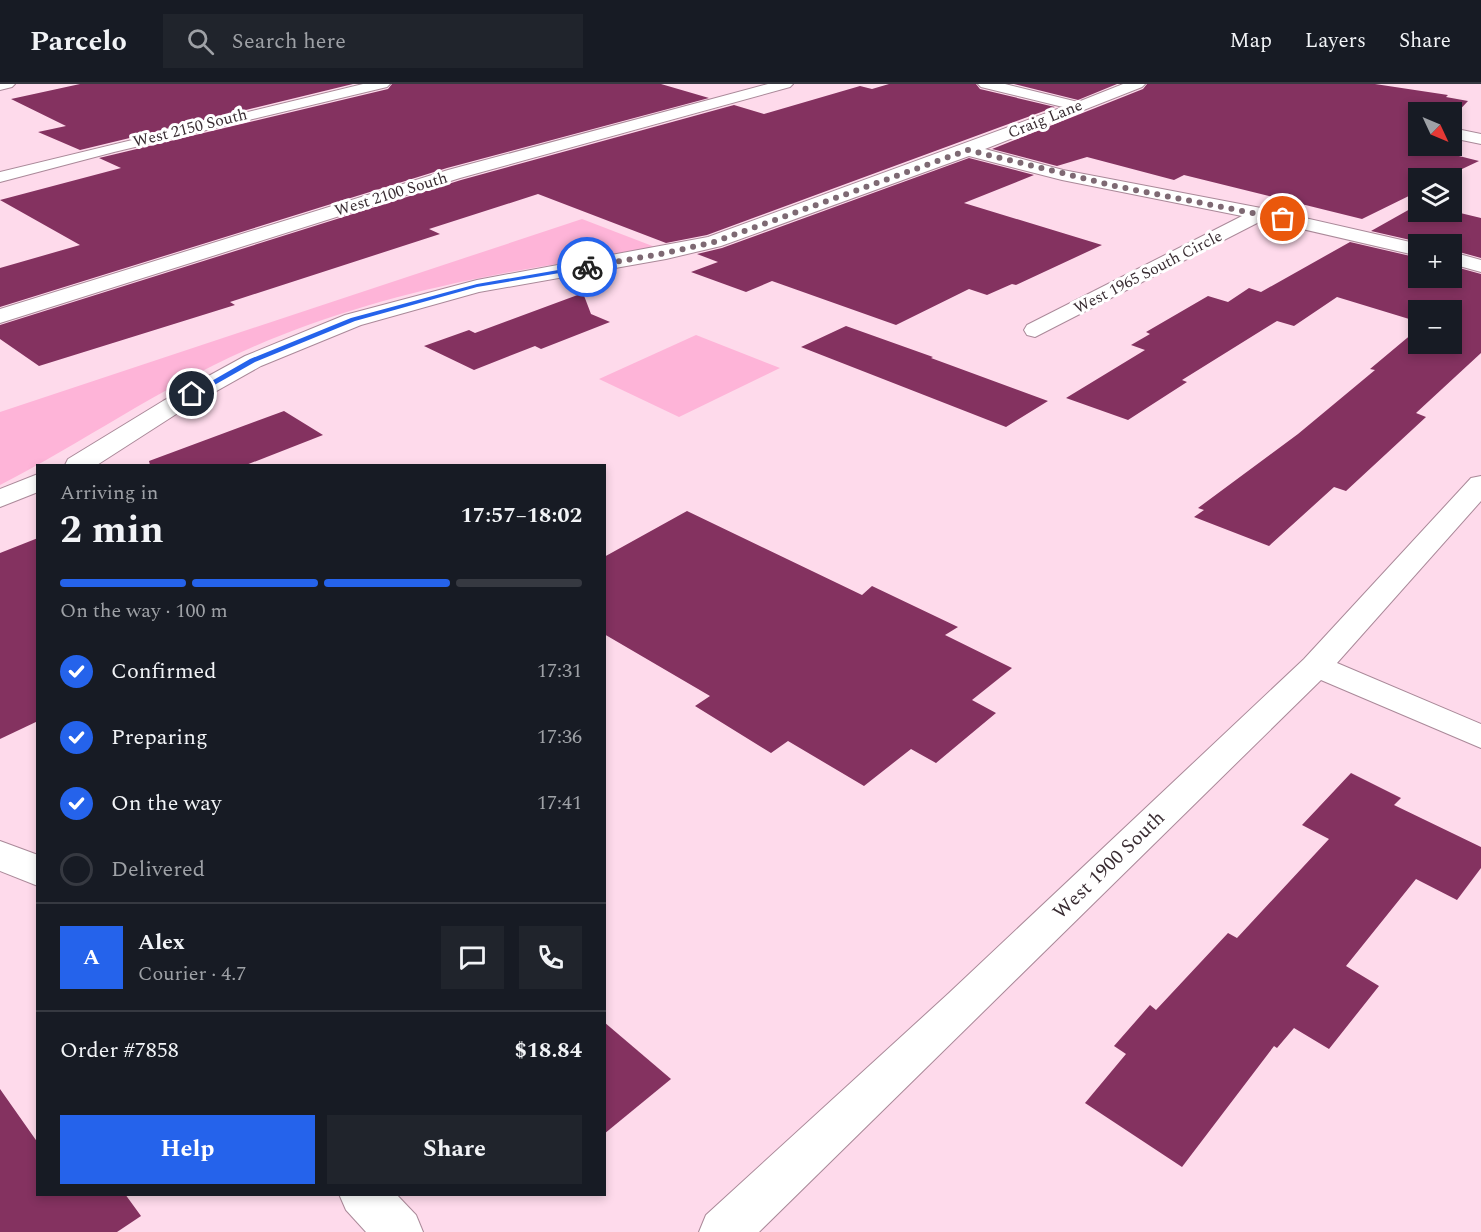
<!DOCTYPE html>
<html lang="en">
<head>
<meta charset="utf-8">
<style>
	:root { --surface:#171b24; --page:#20242c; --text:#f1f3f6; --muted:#9ea1a6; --line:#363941; --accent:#2563eb }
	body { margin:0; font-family:Spectral,serif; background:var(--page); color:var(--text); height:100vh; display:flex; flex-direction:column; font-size:22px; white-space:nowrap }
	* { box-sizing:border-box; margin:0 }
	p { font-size:20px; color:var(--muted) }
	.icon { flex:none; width:33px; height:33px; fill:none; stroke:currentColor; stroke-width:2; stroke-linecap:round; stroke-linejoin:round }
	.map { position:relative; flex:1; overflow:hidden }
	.sheet { position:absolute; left:36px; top:380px; width:570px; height:732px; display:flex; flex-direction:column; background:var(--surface); border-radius:0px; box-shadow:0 3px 9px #0003 }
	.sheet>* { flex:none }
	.needle { width:39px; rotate:134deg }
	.controls { position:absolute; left:1408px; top:18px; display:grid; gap:12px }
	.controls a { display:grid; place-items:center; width:54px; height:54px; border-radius:0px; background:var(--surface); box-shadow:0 3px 9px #0003; font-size:30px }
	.pin { position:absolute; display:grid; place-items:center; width:51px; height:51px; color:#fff; margin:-26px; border:3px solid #fff; border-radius:50%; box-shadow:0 2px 6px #0007 }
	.courier { position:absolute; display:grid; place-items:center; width:60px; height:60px; margin:-30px; border:4px solid #2563eb; border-radius:50%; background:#fff; color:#222; box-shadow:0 2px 8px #0007 }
	.headline em { font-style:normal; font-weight:700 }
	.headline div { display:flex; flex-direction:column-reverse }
	.headline { display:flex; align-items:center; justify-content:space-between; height:102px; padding:0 24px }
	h1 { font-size:39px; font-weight:700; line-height:45px }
	.bar { display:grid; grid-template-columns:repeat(4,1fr); gap:9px 6px; align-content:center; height:72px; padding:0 24px }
	.bar i { height:8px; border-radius:4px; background:var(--line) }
	.bar .selected { background:var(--accent) }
	.bar p { grid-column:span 4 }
	.line { display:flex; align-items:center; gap:15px; padding:0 24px; border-top:2px solid var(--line) }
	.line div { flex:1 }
	.round { display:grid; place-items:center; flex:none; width:63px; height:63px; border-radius:0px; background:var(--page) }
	ol { padding:0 24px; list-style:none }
	li { display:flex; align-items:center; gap:18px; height:66px }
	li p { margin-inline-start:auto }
	li .icon { padding:6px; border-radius:50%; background:var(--accent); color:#fff; stroke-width:4 }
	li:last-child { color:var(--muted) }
	li i { width:33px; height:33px; border:3px solid var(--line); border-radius:50% }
	.cta { display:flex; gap:12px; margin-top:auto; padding:12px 24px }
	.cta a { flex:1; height:69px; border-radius:0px; background:var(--accent); color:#fff; font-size:24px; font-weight:700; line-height:69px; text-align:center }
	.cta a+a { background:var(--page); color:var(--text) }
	header { display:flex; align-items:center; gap:36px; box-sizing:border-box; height:84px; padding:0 30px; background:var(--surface); border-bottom:2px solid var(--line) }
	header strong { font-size:28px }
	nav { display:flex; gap:33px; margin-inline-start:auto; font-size:21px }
	.search { width:420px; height:54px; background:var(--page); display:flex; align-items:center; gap:15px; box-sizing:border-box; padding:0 21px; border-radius:0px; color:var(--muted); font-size:22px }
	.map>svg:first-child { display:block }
	.green { fill:#feb4d8 }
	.building { fill:#843260 }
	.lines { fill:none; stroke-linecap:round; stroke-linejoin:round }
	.minor-casing { stroke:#aa8999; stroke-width:2 }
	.minor { fill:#fff; fill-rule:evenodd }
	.route { fill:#2563eb }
	.done { stroke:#7e6973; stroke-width:6; stroke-dasharray:0 10.8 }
	.labels { text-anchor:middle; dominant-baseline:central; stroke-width:6; stroke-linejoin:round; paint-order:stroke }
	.far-street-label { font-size:16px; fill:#392c32; stroke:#fff }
	.street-label { font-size:20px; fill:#392c32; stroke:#fff }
</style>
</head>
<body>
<header>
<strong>Parcelo</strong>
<div class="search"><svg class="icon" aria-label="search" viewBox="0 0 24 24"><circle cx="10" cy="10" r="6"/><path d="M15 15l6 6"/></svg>Search here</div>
<nav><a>Map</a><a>Layers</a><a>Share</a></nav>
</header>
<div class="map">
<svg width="1481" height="1148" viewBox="0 0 1481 1148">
	<rect width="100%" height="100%" fill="#fedaeb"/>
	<g class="green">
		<path d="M 582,135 L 655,163 C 599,175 541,181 485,193 C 404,209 322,232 246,266 C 160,304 82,359 0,401 L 0,328 Z"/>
		<path d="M 696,251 L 780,284 L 679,333 L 599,295 Z"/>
	</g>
	<g class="building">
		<path d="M 80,0 L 353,0 L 80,66 L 38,48 L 66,42 L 11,15 Z"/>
		<path d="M 392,0 L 661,0 L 709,14 L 447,84 L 0,223 L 0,184 L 80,161 L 0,116 L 121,84 L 99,74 L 388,5 Z"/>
		<path d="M 889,0 L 976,0 L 980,5 L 1055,23 L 707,151 L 666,159 L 538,110 L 429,145 L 440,150 L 230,218 L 235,221 L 39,282 L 0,255 L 0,241 L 461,96 L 734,21 L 764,30 L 860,2 L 872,5 Z"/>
		<path d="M 1014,0 L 1117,0 L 1078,16 Z"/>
		<path d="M 1147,0 L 1375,0 L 1448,11 L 1446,13 L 1468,17 L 1452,34 L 1452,28 L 1419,28 L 1419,62 L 1479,77 L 1443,94 L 1419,94 L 1419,107 L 1362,135 L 1184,91 L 1174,96 L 1087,73 L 1057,82 L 992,65 L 1143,5 Z"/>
		<path d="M 969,74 L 1034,91 L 964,119 L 1102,161 L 1016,201 L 1012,200 L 987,211 L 969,205 L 896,241 L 772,197 L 746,208 L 691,188 L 718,178 L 697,170 L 722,164 Z"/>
		<path d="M 1419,120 L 1419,128 L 1452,127 L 1481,134 L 1481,174 L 1452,166 L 1452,160 L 1421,160 L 1419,158 L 1371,147 Z"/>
		<path d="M 1350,158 L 1419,174 L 1419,194 L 1452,194 L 1452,182 L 1481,190 L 1481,269 L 1416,329 L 1426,333 L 1346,407 L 1334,403 L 1269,462 L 1194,433 L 1204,426 L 1198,424 L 1298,350 L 1375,286 L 1370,285 L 1419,244 L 1419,260 L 1452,260 L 1452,226 L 1419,226 L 1419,238 L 1337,213 L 1294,242 L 1277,237 L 1182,296 L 1187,298 L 1128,336 L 1066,314 L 1145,266 L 1131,261 L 1150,250 L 1146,248 L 1208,212 L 1228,218 L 1249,204 L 1261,208 Z"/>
		<path d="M 583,209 L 591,230 L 610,238 L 541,265 L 535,262 L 474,286 L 424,262 L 469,246 L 475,249 Z"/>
		<path d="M 846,242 L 933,273 L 931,274 L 1048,317 L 1006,343 L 801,263 Z"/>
		<path d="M 284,327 L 323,351 L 246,381 L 150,381 L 149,377 Z"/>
		<path d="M 687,427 L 862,511 L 872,502 L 958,543 L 945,551 L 1012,584 L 972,616 L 996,629 L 936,679 L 911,665 L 864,702 L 788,657 L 771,669 L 695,622 L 710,612 L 604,550 L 604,473 Z"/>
		<path d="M 38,454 L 38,637 L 0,655 L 0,469 Z"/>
		<path d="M 1351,689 L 1401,714 L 1394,721 L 1481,763 L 1481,784 L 1457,816 L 1416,795 L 1346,882 L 1379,902 L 1329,965 L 1294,944 L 1277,964 L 1274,962 L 1182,1083 L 1085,1019 L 1126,970 L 1114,962 L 1150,921 L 1156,926 L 1228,849 L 1237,854 L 1329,755 L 1302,741 Z"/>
		<path d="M 604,938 L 671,995 L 604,1050 Z"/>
		<path d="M 0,1005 L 38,1059 L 38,1110 L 125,1110 L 141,1132 L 117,1148 L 0,1148 Z"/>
	</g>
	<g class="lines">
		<defs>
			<g id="minor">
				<path d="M 0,0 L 15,0 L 12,3 L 0,6 Z"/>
				<path d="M 363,0 L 390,0 L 387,3 L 114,68 L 0,98 L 0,88 Z"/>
				<path d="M 768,0 L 793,0 L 790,3 L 460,94 L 0,239 L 0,225 L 448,86 Z"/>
				<path d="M 978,0 L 1005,0 L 1078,18 L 1123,0 L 1145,0 L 1142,3 L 985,65 L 1063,86 L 1261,124 L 1419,160 L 1421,160 L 1419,160 L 1419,172 L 1263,136 L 1035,253 L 1027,251 L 1024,246 L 1027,241 L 1242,132 L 1062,96 L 969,72 L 721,162 L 666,175 L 479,208 L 361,241 L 261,282 L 181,327 L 97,381 L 65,381 L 68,375 L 163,317 L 245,272 L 345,231 L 477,196 L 708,153 L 1063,23 L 981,3 Z"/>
				<path d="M 1452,44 L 1481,50 L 1481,60 L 1452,54 Z"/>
				<path d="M 1452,168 L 1481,176 L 1481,188 L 1452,180 Z"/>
				<path d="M 38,390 L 38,408 L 0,423 L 0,405 Z"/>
				<path d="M 1481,392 L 1481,417 L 1337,579 L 1481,640 L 1481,664 L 1321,596 L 759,1148 L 699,1148 L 706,1131 L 949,909 L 1304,575 L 1471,394 Z"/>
				<path d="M 0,757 L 38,771 L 38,802 L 0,787 Z"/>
				<path d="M 339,1110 L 396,1110 L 416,1131 L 423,1148 L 366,1148 L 346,1126 Z"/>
			</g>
		</defs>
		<use href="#minor" class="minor-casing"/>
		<use href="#minor" class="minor"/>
	</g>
	<path class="route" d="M 587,181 L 589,184 L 477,203 L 355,237 L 255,278 L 195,312 L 189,310 L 250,275 L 351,234 L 477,200 Z"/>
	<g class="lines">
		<path class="done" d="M 587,183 L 666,169 L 714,158 L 968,66 L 1115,102 L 1283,135"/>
	</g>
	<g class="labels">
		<g class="far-street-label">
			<text transform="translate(1045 35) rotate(-22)">Craig Lane</text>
			<text transform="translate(190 44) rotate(-14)">West 2150 South</text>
			<text transform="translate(391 110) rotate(-17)">West 2100 South</text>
			<text transform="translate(1148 188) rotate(-27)">West 1965 South Circle</text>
		</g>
		<g class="street-label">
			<text transform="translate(1109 781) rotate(-44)">West 1900 South</text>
		</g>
	</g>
</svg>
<div class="controls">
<a><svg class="needle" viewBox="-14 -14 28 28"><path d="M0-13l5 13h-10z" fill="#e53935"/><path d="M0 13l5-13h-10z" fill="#9ea1a6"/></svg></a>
<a><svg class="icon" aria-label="layers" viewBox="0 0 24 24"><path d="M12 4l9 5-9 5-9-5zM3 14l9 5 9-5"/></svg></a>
<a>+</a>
<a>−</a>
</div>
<div class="pin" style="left:1283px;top:135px;background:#ea580c"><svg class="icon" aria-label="bag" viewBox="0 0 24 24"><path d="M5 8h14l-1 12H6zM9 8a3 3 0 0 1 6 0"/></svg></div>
<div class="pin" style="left:192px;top:310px;background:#1f2937"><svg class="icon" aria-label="home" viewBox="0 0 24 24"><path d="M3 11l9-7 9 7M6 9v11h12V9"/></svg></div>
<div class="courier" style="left:587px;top:183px"><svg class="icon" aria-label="bike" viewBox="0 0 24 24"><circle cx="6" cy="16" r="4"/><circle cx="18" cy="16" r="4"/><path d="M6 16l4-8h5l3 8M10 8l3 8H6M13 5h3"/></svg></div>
<section class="sheet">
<div class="headline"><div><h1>2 min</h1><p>Arriving in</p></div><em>17:57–18:02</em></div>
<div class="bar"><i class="selected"></i><i class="selected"></i><i class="selected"></i><i></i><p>On the way · 100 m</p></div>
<ol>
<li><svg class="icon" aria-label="check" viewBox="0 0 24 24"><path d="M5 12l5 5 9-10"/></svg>Confirmed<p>17:31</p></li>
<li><svg class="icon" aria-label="check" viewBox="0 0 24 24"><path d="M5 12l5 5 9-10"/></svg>Preparing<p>17:36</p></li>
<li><svg class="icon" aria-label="check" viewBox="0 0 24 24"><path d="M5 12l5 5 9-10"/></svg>On the way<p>17:41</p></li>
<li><i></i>Delivered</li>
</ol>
<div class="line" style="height:108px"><b class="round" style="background:var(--accent);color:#fff">A</b><div><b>Alex</b><p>Courier · 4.7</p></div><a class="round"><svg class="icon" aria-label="chat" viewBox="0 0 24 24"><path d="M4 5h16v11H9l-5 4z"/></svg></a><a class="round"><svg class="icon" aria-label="phone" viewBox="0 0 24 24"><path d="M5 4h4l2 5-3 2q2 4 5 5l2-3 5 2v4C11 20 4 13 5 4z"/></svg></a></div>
<div class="line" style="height:78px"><div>Order #7858</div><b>$18.84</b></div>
<div class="cta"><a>Help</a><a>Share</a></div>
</section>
</div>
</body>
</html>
